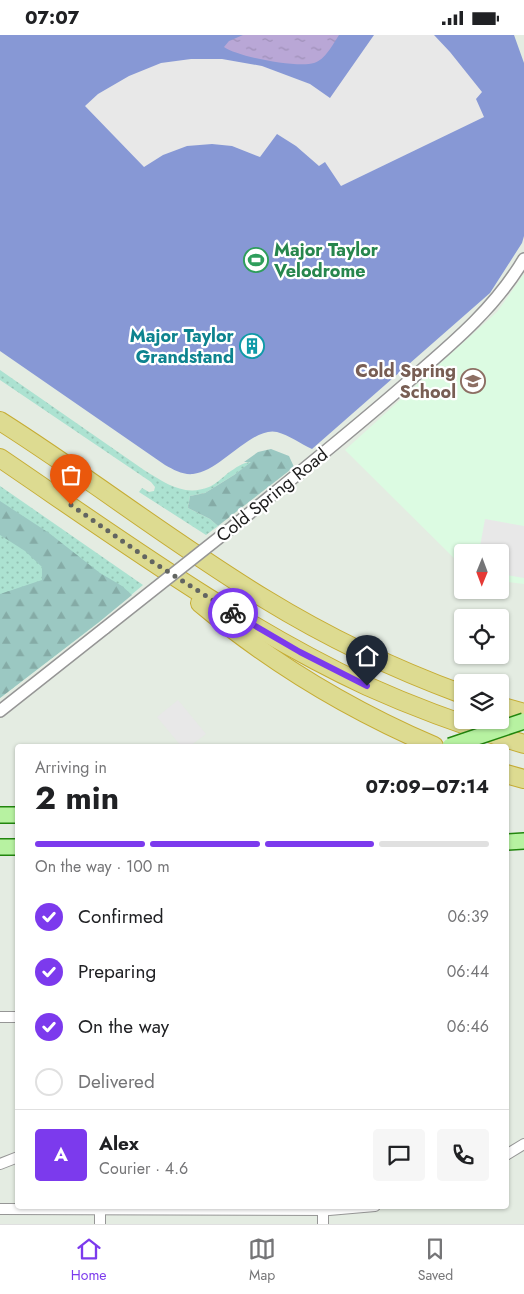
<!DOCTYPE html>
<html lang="en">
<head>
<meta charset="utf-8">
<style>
	:root { --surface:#fff; --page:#f6f6f6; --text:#202124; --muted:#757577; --line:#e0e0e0; --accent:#7c3aed }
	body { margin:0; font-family:Jost,sans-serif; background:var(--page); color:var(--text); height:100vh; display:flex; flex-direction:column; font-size:19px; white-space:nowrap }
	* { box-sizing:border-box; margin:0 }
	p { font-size:16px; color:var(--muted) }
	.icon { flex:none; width:28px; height:28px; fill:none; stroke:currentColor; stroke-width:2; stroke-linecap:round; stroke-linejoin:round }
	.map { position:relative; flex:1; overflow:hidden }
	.side { position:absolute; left:15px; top:709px; width:494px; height:465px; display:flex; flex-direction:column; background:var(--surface); border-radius:5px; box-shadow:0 1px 4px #0004 }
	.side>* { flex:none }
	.needle { width:32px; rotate:181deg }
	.tools { position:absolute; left:454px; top:509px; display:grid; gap:10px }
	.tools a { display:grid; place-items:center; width:55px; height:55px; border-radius:5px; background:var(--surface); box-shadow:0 1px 4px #0004; font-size:25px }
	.pin { position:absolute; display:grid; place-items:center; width:42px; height:42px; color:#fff; margin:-51px -21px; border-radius:50% 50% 50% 0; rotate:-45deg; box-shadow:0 0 5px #0007 }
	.pin .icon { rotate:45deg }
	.courier { position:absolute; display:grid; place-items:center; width:50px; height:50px; margin:-25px; border:4px solid #7c3aed; border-radius:50%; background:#fff; color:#222; box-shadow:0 1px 6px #0007 }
	.head em { font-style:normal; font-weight:700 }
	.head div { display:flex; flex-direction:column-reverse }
	.head { display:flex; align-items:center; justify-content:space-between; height:85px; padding:0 20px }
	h1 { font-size:32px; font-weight:700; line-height:38px }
	.bar { display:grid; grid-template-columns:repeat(4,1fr); gap:8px 5px; align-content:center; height:60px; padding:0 20px }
	.bar i { height:6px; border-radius:4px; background:var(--line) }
	.bar .selected { background:var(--accent) }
	.bar p { grid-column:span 4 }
	.line { display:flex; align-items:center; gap:12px; padding:0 20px; border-top:1px solid var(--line) }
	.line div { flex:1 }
	.round { display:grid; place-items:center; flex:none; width:52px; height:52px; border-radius:5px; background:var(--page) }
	ol { padding:0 20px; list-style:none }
	li { display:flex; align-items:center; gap:15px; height:55px }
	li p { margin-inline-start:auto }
	li .icon { padding:5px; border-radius:50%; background:var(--accent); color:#fff; stroke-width:4 }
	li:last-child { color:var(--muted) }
	li i { width:28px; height:28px; border:2px solid var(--line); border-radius:50% }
	.status { display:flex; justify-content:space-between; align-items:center; height:35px; padding:0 25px; background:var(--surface); direction:ltr }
	.status svg { height:14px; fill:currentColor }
	.tabs { display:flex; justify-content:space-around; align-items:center; height:70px; border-top:1px solid var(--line); background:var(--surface); font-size:14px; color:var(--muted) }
	.tabs a { display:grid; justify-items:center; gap:2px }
	.tabs .selected { color:var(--accent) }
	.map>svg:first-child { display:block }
	.education { fill:#dcfbe2 }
	.grass { fill:url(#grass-dots) }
	.forest { fill:url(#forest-firs) }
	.pitch { fill:#8798d5 }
	.parking { fill:#e8e8e8 }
	.water { fill:url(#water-ripples) }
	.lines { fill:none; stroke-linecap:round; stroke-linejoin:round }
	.minor-casing { stroke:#969696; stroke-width:12 }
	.tertiary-casing { stroke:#969696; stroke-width:14 }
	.primary-casing { stroke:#22860e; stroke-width:18 }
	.motorway-casing { stroke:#c6ac34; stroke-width:20 }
	.minor { stroke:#fff; stroke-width:10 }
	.tertiary { stroke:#fff; stroke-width:11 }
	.primary { stroke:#b7f2a1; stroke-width:15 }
	.motorway { stroke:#dddb91; stroke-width:18 }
	.tertiary-bridge-casing { stroke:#969696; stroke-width:14; stroke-linecap:butt }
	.primary-bridge-casing { stroke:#22860e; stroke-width:18; stroke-linecap:butt }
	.tertiary-bridge { stroke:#fff; stroke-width:11 }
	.primary-bridge { stroke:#b7f2a1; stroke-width:15 }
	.done { stroke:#626561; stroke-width:5; stroke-dasharray:0 9 }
	.route { stroke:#7c3aed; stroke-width:6 }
	.labels { text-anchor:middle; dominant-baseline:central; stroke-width:4.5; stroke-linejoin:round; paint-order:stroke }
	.leisure-label { font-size:18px; font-weight:bold; fill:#27864d; stroke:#fff; text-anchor:start }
	.culture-label { font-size:18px; font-weight:bold; fill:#0d838f; stroke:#fff; text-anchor:end }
	.education-label { font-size:18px; font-weight:bold; fill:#785e54; stroke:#fff; text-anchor:end }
	.street-label { font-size:18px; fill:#1c1c1c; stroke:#fff }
</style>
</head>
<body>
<div class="status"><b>07:07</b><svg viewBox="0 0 49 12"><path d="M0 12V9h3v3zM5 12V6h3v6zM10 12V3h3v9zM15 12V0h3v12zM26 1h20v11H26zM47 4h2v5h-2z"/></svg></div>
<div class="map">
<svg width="524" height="1189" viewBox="0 0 524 1189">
	<defs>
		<pattern id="grass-dots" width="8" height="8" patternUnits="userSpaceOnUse" patternTransform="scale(1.25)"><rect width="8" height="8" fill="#ace2d1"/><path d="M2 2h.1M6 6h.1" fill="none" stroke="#93c1b3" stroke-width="1.8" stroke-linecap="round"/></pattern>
		<pattern id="forest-firs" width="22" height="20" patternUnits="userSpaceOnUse" patternTransform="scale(1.25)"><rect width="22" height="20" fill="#9bc8c2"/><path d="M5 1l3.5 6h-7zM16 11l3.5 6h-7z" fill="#85aba6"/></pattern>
		<pattern id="water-ripples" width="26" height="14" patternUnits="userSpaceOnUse" patternTransform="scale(1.25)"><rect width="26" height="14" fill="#b9a7d6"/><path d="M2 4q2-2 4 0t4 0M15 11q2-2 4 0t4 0" fill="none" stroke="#9e8fb7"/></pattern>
	</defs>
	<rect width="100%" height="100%" fill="#e4ece2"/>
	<path class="education" d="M 524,239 L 524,549 L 500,546 L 500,518 L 462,518 L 462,531 L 345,415 L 497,277 Z"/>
	<g class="grass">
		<path d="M 0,335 L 144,435 C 165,448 184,462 209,452 C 216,449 222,443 228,438 C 236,433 242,427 252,427 L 234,440 L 205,458 L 190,461 L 188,473 L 210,484 L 218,491 L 206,500 L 139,457 L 142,453 L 149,457 L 154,456 L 155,452 L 151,447 L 0,345 Z"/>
		<path d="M 0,451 L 143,550 L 99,587 L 0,663 Z"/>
	</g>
	<g class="forest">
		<path d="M 271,414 L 289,421 L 294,432 L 218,491 L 210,484 L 188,473 L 190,461 L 205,458 L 234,440 L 251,427 L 244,427 L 258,417 Z"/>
		<path d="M 0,466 L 49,498 L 100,538 L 122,551 L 132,560 L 99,587 L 0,663 L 0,559 L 42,545 L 42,532 L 25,516 L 0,500 Z"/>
	</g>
	<path class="pitch" d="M 0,0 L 514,0 L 524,28 L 524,201 L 522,208 L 490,258 L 312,414 C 301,409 289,400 277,397 C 252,391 220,437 193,439 C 183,440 174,435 165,430 L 0,316 Z"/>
	<g class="parking">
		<path d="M 374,0 L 434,0 L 450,17 L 482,57 L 476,64 L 484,82 L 341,151 L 325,127 L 319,131 L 296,111 L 277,99 L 260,122 L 232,111 L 212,109 L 187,111 L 163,120 L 144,132 L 85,71 L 98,59 L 129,41 L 161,28 L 191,24 L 222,24 L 262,31 L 310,49 L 330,63 Z"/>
		<path d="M 485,484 L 524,491 L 524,543 L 500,539 L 500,518 L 479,517 Z"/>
		<path d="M 178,665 L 206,699 L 190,711 L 181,711 L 157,682 Z"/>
	</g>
	<path class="water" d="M 243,0 L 339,0 C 333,9 325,25 314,28 C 297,33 238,22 224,12 L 229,6 Z"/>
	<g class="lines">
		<defs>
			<g id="minor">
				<path d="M 0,982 L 18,982"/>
				<path d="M 506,1120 L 524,1109"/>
				<path d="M 0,1129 L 18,1122"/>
				<path d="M 0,1174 L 329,1175 L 375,1171"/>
				<path d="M 323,1175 L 323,1189"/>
				<path d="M 100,1189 L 100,1174"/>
			</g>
			<g id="tertiary">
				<path d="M 235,490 C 294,442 353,395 410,345 C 453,308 495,273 524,224"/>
				<path d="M 0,676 L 105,593"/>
			</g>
			<g id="primary">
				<path d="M 0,780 L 18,780"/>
				<path d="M 506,807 L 524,806"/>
				<path d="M 0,812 L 18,812"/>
			</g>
			<g id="motorway">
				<path d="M 0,386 C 90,443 174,509 265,564 C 327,602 394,634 462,659"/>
				<path d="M 0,423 C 119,504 237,590 367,651 C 418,674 471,693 524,709"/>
				<path d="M 200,568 C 270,627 350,675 434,711"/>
				<path d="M 500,671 L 524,678"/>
				<path d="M 506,739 L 524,744"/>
			</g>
		</defs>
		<use href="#minor" class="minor-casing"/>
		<use href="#tertiary" class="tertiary-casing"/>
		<use href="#primary" class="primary-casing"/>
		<use href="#motorway" class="motorway-casing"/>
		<use href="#minor" class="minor"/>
		<use href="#tertiary" class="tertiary"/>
		<use href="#primary" class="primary"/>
		<use href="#motorway" class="motorway"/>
		<defs>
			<path id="tertiary-bridge" d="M 105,593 L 235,490"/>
			<path id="primary-bridge" d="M 450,711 L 524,686"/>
		</defs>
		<use href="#tertiary-bridge" class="tertiary-bridge-casing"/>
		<use href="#primary-bridge" class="primary-bridge-casing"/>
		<use href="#tertiary-bridge" class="tertiary-bridge"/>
		<use href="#primary-bridge" class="primary-bridge"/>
	</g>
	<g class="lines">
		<path class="done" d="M 71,470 L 148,524 L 233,578"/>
		<path class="route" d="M 233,578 L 300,617 L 367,651"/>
	</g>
	<defs>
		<symbol id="stadium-ring" viewBox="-11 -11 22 22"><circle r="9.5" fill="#fff" stroke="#2e9e5b" stroke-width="1.5"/><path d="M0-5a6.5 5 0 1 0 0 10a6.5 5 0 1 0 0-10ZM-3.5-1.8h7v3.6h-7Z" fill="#2e9e5b"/></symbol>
		<symbol id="building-ring" viewBox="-11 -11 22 22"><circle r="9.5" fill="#fff" stroke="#0f9aa8" stroke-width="1.5"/><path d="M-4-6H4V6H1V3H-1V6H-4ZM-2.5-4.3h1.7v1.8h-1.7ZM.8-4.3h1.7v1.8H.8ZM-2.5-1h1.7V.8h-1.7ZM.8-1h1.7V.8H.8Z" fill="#0f9aa8"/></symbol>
		<symbol id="school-ring" viewBox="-11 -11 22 22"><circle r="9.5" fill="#fff" stroke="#8d6e63" stroke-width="1.5"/><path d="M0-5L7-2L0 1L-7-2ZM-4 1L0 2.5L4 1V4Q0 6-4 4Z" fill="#8d6e63"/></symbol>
	</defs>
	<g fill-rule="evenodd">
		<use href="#stadium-ring" x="242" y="211" width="28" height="28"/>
		<use href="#building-ring" x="238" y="297" width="28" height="28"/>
		<use href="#school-ring" x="459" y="332" width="28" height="28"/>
	</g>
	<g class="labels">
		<g class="leisure-label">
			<text x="274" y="215">Major Taylor<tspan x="274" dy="21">Velodrome</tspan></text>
		</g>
		<g class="culture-label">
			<text x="234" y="301">Major Taylor<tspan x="234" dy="21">Grandstand</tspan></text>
		</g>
		<g class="education-label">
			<text x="456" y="336">Cold Spring<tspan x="456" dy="21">School</tspan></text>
		</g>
		<g class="street-label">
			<text transform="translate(272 460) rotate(-39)">Cold Spring Road</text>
		</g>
	</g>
</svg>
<div class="tools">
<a><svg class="needle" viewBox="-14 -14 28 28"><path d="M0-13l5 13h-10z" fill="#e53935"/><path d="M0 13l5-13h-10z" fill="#757577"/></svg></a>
<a><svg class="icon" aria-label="locate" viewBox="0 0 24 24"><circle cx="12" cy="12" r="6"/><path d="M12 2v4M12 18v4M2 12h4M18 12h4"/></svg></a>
<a><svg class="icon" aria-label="layers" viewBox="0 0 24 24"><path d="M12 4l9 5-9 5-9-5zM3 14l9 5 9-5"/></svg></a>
</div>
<div class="pin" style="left:71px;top:470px;background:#ea580c"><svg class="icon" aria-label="bag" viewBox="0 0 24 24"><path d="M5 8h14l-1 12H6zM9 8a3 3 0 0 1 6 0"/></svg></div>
<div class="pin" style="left:367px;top:651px;background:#1f2937"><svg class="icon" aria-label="home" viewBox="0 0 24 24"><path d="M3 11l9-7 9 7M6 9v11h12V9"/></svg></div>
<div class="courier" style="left:233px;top:578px"><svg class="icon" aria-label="bike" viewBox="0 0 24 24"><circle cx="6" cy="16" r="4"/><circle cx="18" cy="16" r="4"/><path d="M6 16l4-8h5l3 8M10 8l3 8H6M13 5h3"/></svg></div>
<section class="side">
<div class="head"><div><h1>2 min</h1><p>Arriving in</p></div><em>07:09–07:14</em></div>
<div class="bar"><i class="selected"></i><i class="selected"></i><i class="selected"></i><i></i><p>On the way · 100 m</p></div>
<ol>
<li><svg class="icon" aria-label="check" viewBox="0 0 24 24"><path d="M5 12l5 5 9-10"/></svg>Confirmed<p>06:39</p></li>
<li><svg class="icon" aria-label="check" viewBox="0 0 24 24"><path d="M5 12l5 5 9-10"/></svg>Preparing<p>06:44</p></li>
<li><svg class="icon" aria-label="check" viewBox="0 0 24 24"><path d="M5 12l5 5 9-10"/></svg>On the way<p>06:46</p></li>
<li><i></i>Delivered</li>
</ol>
<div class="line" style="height:90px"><b class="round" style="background:var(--accent);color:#fff">A</b><div><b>Alex</b><p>Courier · 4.6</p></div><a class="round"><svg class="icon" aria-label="chat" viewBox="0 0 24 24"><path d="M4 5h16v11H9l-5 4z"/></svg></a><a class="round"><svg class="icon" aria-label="phone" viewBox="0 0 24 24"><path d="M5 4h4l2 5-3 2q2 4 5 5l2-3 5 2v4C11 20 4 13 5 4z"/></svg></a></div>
</section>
</div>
<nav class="tabs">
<a class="selected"><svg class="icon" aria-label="home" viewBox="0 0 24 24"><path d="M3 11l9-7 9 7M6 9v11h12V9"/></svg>Home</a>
<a><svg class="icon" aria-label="map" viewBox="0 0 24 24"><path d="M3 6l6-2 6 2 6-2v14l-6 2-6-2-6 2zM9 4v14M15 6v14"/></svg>Map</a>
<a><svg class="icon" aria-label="saved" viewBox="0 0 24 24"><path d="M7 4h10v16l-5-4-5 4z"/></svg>Saved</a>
</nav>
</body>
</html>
